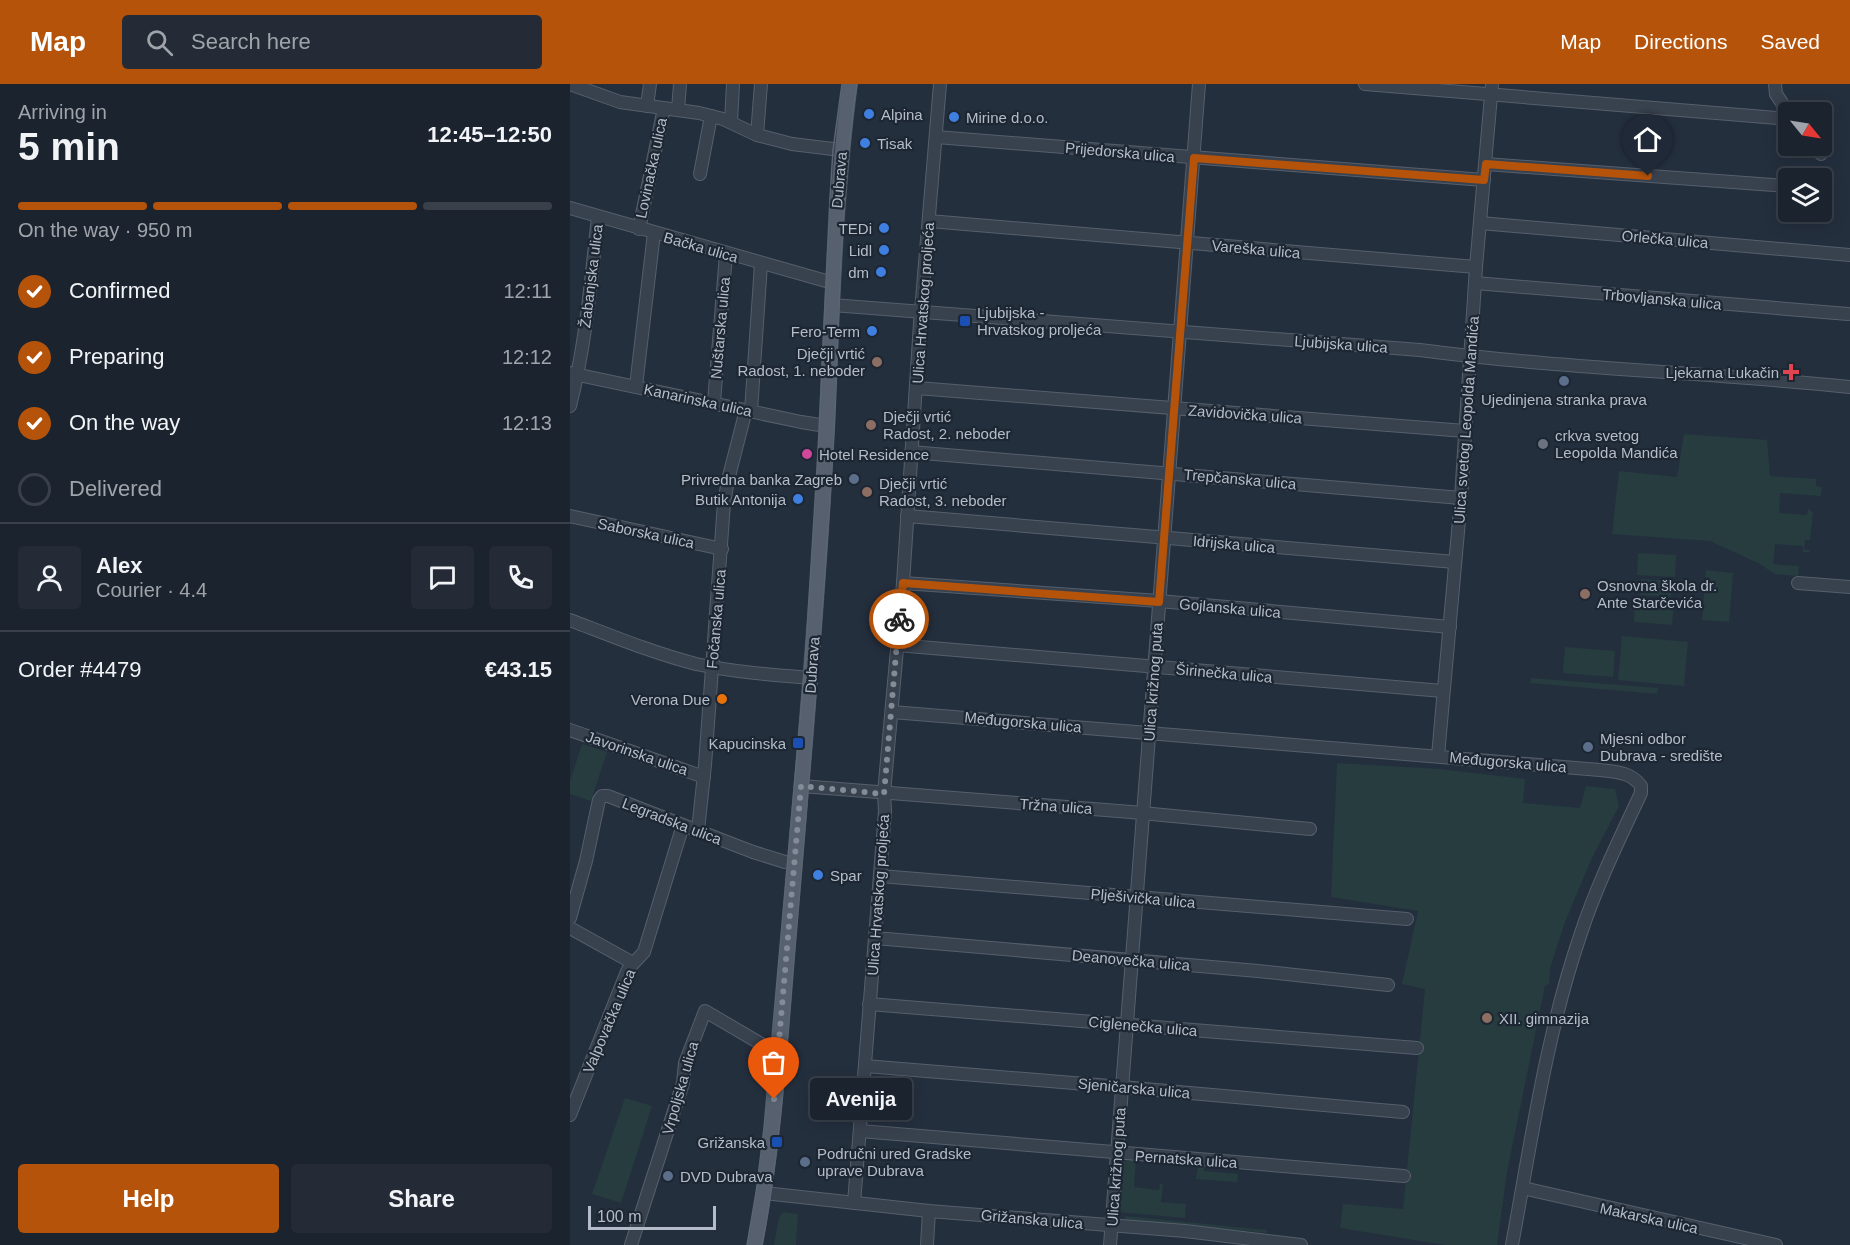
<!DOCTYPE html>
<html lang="en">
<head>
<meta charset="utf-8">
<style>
	:root { --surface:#1b232e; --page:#242b36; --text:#f1f3f6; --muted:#a0a4aa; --line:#39404a; --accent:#b45309 }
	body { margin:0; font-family:Arial,sans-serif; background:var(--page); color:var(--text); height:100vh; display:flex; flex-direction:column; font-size:22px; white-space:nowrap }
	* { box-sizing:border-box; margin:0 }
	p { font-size:20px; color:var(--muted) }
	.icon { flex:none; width:33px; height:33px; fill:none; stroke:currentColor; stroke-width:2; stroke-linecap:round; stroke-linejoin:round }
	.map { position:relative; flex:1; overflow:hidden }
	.details { display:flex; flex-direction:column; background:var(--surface); width:570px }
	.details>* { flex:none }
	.needle { width:39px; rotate:120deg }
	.buttons { position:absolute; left:1208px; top:18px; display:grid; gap:12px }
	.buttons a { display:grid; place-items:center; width:54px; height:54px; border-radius:6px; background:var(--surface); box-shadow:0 3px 15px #0003,0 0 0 2px var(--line); font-size:30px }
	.scale { position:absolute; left:18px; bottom:15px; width:128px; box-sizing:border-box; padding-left:6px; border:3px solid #b4bcc9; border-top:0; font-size:16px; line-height:21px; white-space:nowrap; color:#b4bcc9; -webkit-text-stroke:4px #1d2633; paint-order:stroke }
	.pin { position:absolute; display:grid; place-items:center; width:51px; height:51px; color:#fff; margin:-62px -26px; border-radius:50% 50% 50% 0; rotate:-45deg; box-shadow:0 0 6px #0007 }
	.pin .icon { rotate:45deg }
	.courier { position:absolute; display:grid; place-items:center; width:60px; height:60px; margin:-30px; border:4px solid #b45309; border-radius:50%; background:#fff; color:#222; box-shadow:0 2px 8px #0007 }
	.bubble { position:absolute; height:42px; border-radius:6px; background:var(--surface); box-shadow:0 3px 15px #0003,0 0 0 2px var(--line); font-size:20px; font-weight:600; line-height:42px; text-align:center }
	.headline em { font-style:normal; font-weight:600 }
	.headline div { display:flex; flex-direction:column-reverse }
	.headline { display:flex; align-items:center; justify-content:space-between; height:102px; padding:0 18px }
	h1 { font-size:39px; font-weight:600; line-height:45px }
	.bar { display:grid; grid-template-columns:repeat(4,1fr); gap:9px 6px; align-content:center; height:72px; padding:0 18px }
	.bar i { height:8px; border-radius:4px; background:var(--line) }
	.bar .current { background:var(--accent) }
	.bar p { grid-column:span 4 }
	.line { display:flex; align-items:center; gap:15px; padding:0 18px; border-top:2px solid var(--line) }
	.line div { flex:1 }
	.round { display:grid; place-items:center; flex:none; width:63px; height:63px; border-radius:6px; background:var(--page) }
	ol { padding:0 18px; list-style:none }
	li { display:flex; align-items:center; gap:18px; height:66px }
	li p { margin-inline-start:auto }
	li .icon { padding:6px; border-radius:50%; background:var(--accent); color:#fff; stroke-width:4 }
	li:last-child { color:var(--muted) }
	li i { width:33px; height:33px; border:3px solid var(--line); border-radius:50% }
	.primary-button { display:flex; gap:12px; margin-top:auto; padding:12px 18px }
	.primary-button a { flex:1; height:69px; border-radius:6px; background:var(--accent); color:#fff; font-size:24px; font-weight:600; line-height:69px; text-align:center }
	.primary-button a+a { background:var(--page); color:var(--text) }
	header { display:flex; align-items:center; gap:36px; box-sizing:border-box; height:84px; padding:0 30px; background:var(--accent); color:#fff }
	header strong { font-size:28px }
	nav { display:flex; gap:33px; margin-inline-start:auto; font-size:21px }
	.search { width:420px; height:54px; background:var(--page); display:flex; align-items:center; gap:15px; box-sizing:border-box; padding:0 21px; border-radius:6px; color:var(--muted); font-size:22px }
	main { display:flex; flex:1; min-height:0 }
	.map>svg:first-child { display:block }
	.green { fill:#263c3f }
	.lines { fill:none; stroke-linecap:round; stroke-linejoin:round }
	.minor-casing { stroke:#565f6c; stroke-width:14 }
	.major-casing { stroke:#414a57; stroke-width:16 }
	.minor { stroke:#38414e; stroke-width:12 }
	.major { stroke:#56606e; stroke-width:15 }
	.tram { stroke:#5a6575; stroke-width:1.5 }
	.done { stroke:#828b98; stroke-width:6; stroke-dasharray:0 10.8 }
	.route { stroke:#b45309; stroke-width:8 }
	.shop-dot { fill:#3f7fe0; stroke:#1d2633; stroke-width:2 }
	.transit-dot { fill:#1a4fb4; stroke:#1d2633; stroke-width:2 }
	.education-dot { fill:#8d6e63; stroke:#1d2633; stroke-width:2 }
	.health-dot { fill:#e0444e; stroke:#1d2633; stroke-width:2 }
	.service-dot { fill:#5c6f8a; stroke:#1d2633; stroke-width:2 }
	.worship-dot { fill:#6b7280; stroke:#1d2633; stroke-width:2 }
	.hotel-dot { fill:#d1479c; stroke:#1d2633; stroke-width:2 }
	.food-dot { fill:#e8710a; stroke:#1d2633; stroke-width:2 }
	.labels { text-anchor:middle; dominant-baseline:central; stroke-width:4.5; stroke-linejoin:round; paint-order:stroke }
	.poi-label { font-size:15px; fill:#b4bcc9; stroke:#1d2633; text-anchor:start }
	.street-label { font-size:15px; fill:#b4bcc9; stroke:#1d2633 }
</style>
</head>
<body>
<header>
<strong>Map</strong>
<div class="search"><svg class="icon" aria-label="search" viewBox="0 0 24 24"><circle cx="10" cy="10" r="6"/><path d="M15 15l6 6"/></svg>Search here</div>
<nav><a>Map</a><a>Directions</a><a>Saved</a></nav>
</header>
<main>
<section class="details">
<div class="headline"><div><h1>5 min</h1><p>Arriving in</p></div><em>12:45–12:50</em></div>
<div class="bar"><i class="current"></i><i class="current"></i><i class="current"></i><i></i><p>On the way · 950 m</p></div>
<ol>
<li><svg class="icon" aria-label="check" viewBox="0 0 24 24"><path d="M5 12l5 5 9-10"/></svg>Confirmed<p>12:11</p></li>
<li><svg class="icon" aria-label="check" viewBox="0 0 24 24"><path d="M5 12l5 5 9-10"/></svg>Preparing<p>12:12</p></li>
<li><svg class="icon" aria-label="check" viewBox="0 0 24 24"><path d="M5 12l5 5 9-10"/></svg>On the way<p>12:13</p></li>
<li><i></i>Delivered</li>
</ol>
<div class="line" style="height:108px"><a class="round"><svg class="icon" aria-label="person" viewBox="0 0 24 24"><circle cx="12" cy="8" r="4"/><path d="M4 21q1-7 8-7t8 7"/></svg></a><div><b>Alex</b><p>Courier · 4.4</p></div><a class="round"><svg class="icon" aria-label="chat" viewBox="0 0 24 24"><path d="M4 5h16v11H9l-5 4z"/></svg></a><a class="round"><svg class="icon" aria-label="phone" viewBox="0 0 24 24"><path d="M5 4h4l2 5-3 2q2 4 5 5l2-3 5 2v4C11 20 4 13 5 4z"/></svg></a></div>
<div class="line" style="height:78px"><div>Order #4479</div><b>€43.15</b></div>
<div class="primary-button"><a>Help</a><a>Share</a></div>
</section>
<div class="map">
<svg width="1280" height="1161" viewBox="0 0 1280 1161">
	<rect width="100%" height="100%" fill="#242f3e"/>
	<g class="green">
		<path d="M 1114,350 L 1197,356 L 1200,392 L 1246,395 L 1246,402 L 1252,403 L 1251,412 L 1210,409 L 1209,429 L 1237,431 L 1238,425 L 1243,428 L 1240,456 L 1235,456 L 1234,466 L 1240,466 L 1239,468 L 1233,468 L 1233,462 L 1205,460 L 1203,480 L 1229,482 L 1228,492 L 1205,490 L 1190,480 L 1140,457 L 1042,450 L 1049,387 L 1107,393 Z"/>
		<path d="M 1068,469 L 1106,471 L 1105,493 L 1067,491 Z"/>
		<path d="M 1136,486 L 1163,489 L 1159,538 L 1132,536 Z"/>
		<path d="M 1071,495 L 1102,497 L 1101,513 L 1070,511 Z"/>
		<path d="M 1065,515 L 1104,517 L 1102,541 L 1064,538 Z"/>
		<path d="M 1052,552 L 1118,558 L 1114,602 L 1048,596 Z"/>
		<path d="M 995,563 L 1045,567 L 1043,593 L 993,589 Z"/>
		<path d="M 961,594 L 1088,604 L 1087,610 L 960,599 Z"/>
		<path d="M 12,660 L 37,668 L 21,717 L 0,710 L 0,697 Z"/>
		<path d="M 767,679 L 870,685 L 955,695 L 953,719 L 1010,724 L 1016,702 L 1045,705 L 1049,722 L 1021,776 L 995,838 L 980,884 L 979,900 L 975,902 L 937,1088 L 927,1161 L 875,1161 L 770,1144 L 773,1120 L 833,1125 L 855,905 L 832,900 L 848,827 L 761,813 Z"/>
		<path d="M 55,1014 L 82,1022 L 51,1119 L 22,1110 Z"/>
		<path d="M 558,1075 L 566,1076 L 564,1103 L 589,1106 L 590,1100 L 593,1100 L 591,1118 L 616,1120 L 615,1134 L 548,1128 L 552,1080 Z"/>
		<path d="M 628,1081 L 634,1082 L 634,1087 L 668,1090 L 667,1098 L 626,1095 Z"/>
		<path d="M 213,1128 L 228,1130 L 226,1161 L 204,1161 L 209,1133 Z"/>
		<path d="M 555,1132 L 697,1146 L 697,1149 L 555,1136 Z"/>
	</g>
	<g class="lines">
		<defs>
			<g id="minor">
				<path d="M 0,0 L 50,18 L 129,29 L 153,35 L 187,51 L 222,60 L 271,66"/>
				<path d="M 795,0 L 1218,35"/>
				<path d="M 1205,0 L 1206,10 L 1218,28"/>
				<path d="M 77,22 L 80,0"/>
				<path d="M 108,26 L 110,0"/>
				<path d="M 161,38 L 163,0"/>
				<path d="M 187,51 L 191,0"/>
				<path d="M 366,53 L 914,96"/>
				<path d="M 1243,62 L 1251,70"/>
				<path d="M 916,80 L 1218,102"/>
				<path d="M 130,90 L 141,32"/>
				<path d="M 0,124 L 263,199"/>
				<path d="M 359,137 L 906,183"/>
				<path d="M 910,139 L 1280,171"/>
				<path d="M 69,145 L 94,24"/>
				<path d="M 905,199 L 1278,230"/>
				<path d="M 262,221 L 850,266 C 993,285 1137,288 1280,303"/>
				<path d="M 0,289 L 231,338 L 256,342"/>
				<path d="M 66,302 L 84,149"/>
				<path d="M 347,304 L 895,347"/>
				<path d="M 144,318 L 156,170"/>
				<path d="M 0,322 C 16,260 21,196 28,133"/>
				<path d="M 181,327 L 191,180"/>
				<path d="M 341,368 L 891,414"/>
				<path d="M 0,432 L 152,465"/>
				<path d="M 337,432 L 885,478"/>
				<path d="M 333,499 L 589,517 L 880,543"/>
				<path d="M 1228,499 L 1280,503"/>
				<path d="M 0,536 C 42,552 83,569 126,580 C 164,588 202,591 241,594"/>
				<path d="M 326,561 L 873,607"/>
				<path d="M 322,628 L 1030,686 C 1046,688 1061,688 1071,702 L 1071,709 C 1049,756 1026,803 1010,852 C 976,952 961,1058 942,1161"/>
				<path d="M 0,646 L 134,693"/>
				<path d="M 868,672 L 891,414 L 906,183 L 922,0"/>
				<path d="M 231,702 L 561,728 L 740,745"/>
				<path d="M 128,746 L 135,681 L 154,419 L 158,396 L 176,326"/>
				<path d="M 310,792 L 837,835"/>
				<path d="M 0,834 L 16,777 L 29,716 L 32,712 L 38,712 L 183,768 L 215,778 L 225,779"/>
				<path d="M 0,844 L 63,879"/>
				<path d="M 305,854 L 688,887 L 818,901"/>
				<path d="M 299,920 L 847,964"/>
				<path d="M 295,982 L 552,1003 L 833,1028"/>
				<path d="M 0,1031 L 56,890 L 59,884 L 74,868 L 113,741"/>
				<path d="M 290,1047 L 834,1092"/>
				<path d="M 953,1104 L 1206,1161"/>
				<path d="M 194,1109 L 359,1127 L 615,1147 L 731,1161"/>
				<path d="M 284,1119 L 315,727 L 314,709 L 333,499 L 350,239 L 370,0"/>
				<path d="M 61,1161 L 113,999 L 115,979 L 135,927 L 198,964 L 209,966"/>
				<path d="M 357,1161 L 359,1127"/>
				<path d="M 540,1161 L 629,0"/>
			</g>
			<path id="major" d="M 185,1161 C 203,1065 209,967 217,870 C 230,718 244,567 253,415 C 261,276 262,138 280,0"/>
		</defs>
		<use href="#minor" class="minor-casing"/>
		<use href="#major" class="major-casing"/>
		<use href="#minor" class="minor"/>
		<use href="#major" class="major"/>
		<g class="tram">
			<path d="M 177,1161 L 186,1109 L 194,1044 L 235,580 L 248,368 L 260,114 L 263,66 L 272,0"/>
			<path d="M 192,1161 C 213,1052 218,940 228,829 C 241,670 255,510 264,350 C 270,234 269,116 287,0"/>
		</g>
	</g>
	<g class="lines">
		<path class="done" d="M 204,1015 L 231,702 L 314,710 L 329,535"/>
		<path class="route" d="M 329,535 L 333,499 L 589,518 L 624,74 L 914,96 L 916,80 L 1078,92"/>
	</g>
	<g class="shop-dot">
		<circle cx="299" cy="30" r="6"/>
		<circle cx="384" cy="33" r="6"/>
		<circle cx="295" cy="59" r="6"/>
		<circle cx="314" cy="144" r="6"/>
		<circle cx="314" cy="166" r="6"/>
		<circle cx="311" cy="188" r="6"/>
		<circle cx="302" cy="247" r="6"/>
		<circle cx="228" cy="415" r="6"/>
		<circle cx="248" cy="791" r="6"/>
	</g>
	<g class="transit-dot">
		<rect x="389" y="231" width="12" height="12" rx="3"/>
		<rect x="222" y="653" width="12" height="12" rx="3"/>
		<rect x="201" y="1052" width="12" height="12" rx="3"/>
	</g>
	<g class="education-dot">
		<circle cx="307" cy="278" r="6"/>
		<circle cx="301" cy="341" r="6"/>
		<circle cx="297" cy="408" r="6"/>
		<circle cx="1015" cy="510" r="6"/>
		<circle cx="917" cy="934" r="6"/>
	</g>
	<path class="health-dot" d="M1218 279h6v6h6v6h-6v6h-6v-6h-6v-6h6z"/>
	<g class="service-dot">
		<circle cx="994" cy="297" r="6"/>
		<circle cx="284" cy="395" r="6"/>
		<circle cx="1018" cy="663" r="6"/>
		<circle cx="235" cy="1078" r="6"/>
		<circle cx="98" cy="1092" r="6"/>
	</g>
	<circle class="worship-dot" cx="973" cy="360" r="6"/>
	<circle class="hotel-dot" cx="237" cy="370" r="6"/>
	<circle class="food-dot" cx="152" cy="615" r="6"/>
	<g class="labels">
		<g class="poi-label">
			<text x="311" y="30">Alpina</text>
			<text x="396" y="33">Mirine d.o.o.</text>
			<text x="307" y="59">Tisak</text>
			<text x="302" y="144" text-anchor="end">TEDi</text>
			<text x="302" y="166" text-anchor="end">Lidl</text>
			<text x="299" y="188" text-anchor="end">dm</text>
			<text x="407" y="228">Ljubijska -<tspan x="407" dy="17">Hrvatskog proljeća</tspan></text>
			<text x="290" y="247" text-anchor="end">Fero-Term</text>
			<text x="295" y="269" text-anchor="end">Dječji vrtić<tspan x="295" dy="17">Radost, 1. neboder</tspan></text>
			<text x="1209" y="288" text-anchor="end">Ljekarna Lukačin</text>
			<text x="994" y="315" text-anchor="middle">Ujedinjena stranka prava</text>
			<text x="313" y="332">Dječji vrtić<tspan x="313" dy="17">Radost, 2. neboder</tspan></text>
			<text x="985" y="351">crkva svetog<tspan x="985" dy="17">Leopolda Mandića</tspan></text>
			<text x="249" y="370">Hotel Residence</text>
			<text x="272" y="395" text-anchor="end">Privredna banka Zagreb</text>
			<text x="309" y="399">Dječji vrtić<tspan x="309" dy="17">Radost, 3. neboder</tspan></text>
			<text x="216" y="415" text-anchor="end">Butik Antonija</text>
			<text x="1027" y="501">Osnovna škola dr.<tspan x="1027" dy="17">Ante Starčevića</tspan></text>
			<text x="140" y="615" text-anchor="end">Verona Due</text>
			<text x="1030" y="654">Mjesni odbor<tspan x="1030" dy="17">Dubrava - središte</tspan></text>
			<text x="216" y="659" text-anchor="end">Kapucinska</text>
			<text x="260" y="791">Spar</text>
			<text x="929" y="934">XII. gimnazija</text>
			<text x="195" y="1058" text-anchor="end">Grižanska</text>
			<text x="247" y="1069">Područni ured Gradske<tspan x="247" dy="17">uprave Dubrava</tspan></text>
			<text x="110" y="1092">DVD Dubrava</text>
		</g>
		<g class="street-label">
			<text transform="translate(550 68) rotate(5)">Prijedorska ulica</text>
			<text transform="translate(81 84) rotate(-78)">Lovinačka ulica</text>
			<text transform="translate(269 96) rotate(-85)">Dubrava</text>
			<text transform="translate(1095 155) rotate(5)">Orlečka ulica</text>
			<text transform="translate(131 163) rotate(16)">Bačka ulica</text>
			<text transform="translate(686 165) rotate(5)">Vareška ulica</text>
			<text transform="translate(21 192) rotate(-83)">Žabanjska ulica</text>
			<text transform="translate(1092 215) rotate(5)">Trbovljanska ulica</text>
			<text transform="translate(353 219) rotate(-86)">Ulica Hrvatskog proljeća</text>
			<text transform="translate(150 244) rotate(-85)">Nuštarska ulica</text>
			<text transform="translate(771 260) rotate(4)">Ljubijska ulica</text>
			<text transform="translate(128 316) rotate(12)">Kanarinska ulica</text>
			<text transform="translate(675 330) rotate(4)">Zavidovička ulica</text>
			<text transform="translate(896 336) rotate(-86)">Ulica svetog Leopolda Mandića</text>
			<text transform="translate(670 395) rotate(5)">Trepčanska ulica</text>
			<text transform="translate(76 449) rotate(12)">Saborska ulica</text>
			<text transform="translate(664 460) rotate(5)">Idrijska ulica</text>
			<text transform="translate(660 524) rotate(5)">Gojlanska ulica</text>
			<text transform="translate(146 535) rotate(-85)">Fočanska ulica</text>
			<text transform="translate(242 581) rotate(-86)">Dubrava</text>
			<text transform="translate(654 589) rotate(5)">Širinečka ulica</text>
			<text transform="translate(583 598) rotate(-86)">Ulica križnog puta</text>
			<text transform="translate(453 638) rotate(5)">Međugorska ulica</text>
			<text transform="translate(67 669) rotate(19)">Javorinska ulica</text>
			<text transform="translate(938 678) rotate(5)">Međugorska ulica</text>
			<text transform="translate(486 722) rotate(4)">Tržna ulica</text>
			<text transform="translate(102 737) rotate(21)">Legradska ulica</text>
			<text transform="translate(308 811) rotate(-86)">Ulica Hrvatskog proljeća</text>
			<text transform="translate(573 814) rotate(5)">Plješivička ulica</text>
			<text transform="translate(561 876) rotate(5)">Deanovečka ulica</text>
			<text transform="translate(39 937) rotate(-67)">Valpovačka ulica</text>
			<text transform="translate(573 942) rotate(5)">Ciglenečka ulica</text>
			<text transform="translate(110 1004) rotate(-74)">Vrpoljska ulica</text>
			<text transform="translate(564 1004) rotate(5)">Sjeničarska ulica</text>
			<text transform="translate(616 1075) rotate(4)">Pernatska ulica</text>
			<text transform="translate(546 1083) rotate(-86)">Ulica križnog puta</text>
			<text transform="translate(1079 1134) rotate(12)">Makarska ulica</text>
			<text transform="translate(462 1135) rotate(5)">Grižanska ulica</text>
		</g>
	</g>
</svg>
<div class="buttons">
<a><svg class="needle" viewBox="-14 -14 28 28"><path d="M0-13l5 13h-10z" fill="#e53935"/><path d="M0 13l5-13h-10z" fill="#a0a4aa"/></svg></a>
<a><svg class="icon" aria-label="layers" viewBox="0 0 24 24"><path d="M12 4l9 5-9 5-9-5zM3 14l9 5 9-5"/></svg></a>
</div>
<div class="scale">100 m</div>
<div class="pin" style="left:204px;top:1015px;background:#ea580c"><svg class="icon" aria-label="bag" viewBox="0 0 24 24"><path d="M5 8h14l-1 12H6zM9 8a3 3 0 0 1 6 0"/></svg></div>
<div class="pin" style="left:1078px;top:92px;background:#1f2937"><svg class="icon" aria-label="home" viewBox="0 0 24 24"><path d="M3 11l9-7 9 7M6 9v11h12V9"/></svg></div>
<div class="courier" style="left:329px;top:535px"><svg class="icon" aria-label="bike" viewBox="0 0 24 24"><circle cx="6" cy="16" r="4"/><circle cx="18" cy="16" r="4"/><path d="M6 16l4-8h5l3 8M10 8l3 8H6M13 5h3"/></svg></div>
<div class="bubble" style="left:240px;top:994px;width:102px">Avenija</div>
</div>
</main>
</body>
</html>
